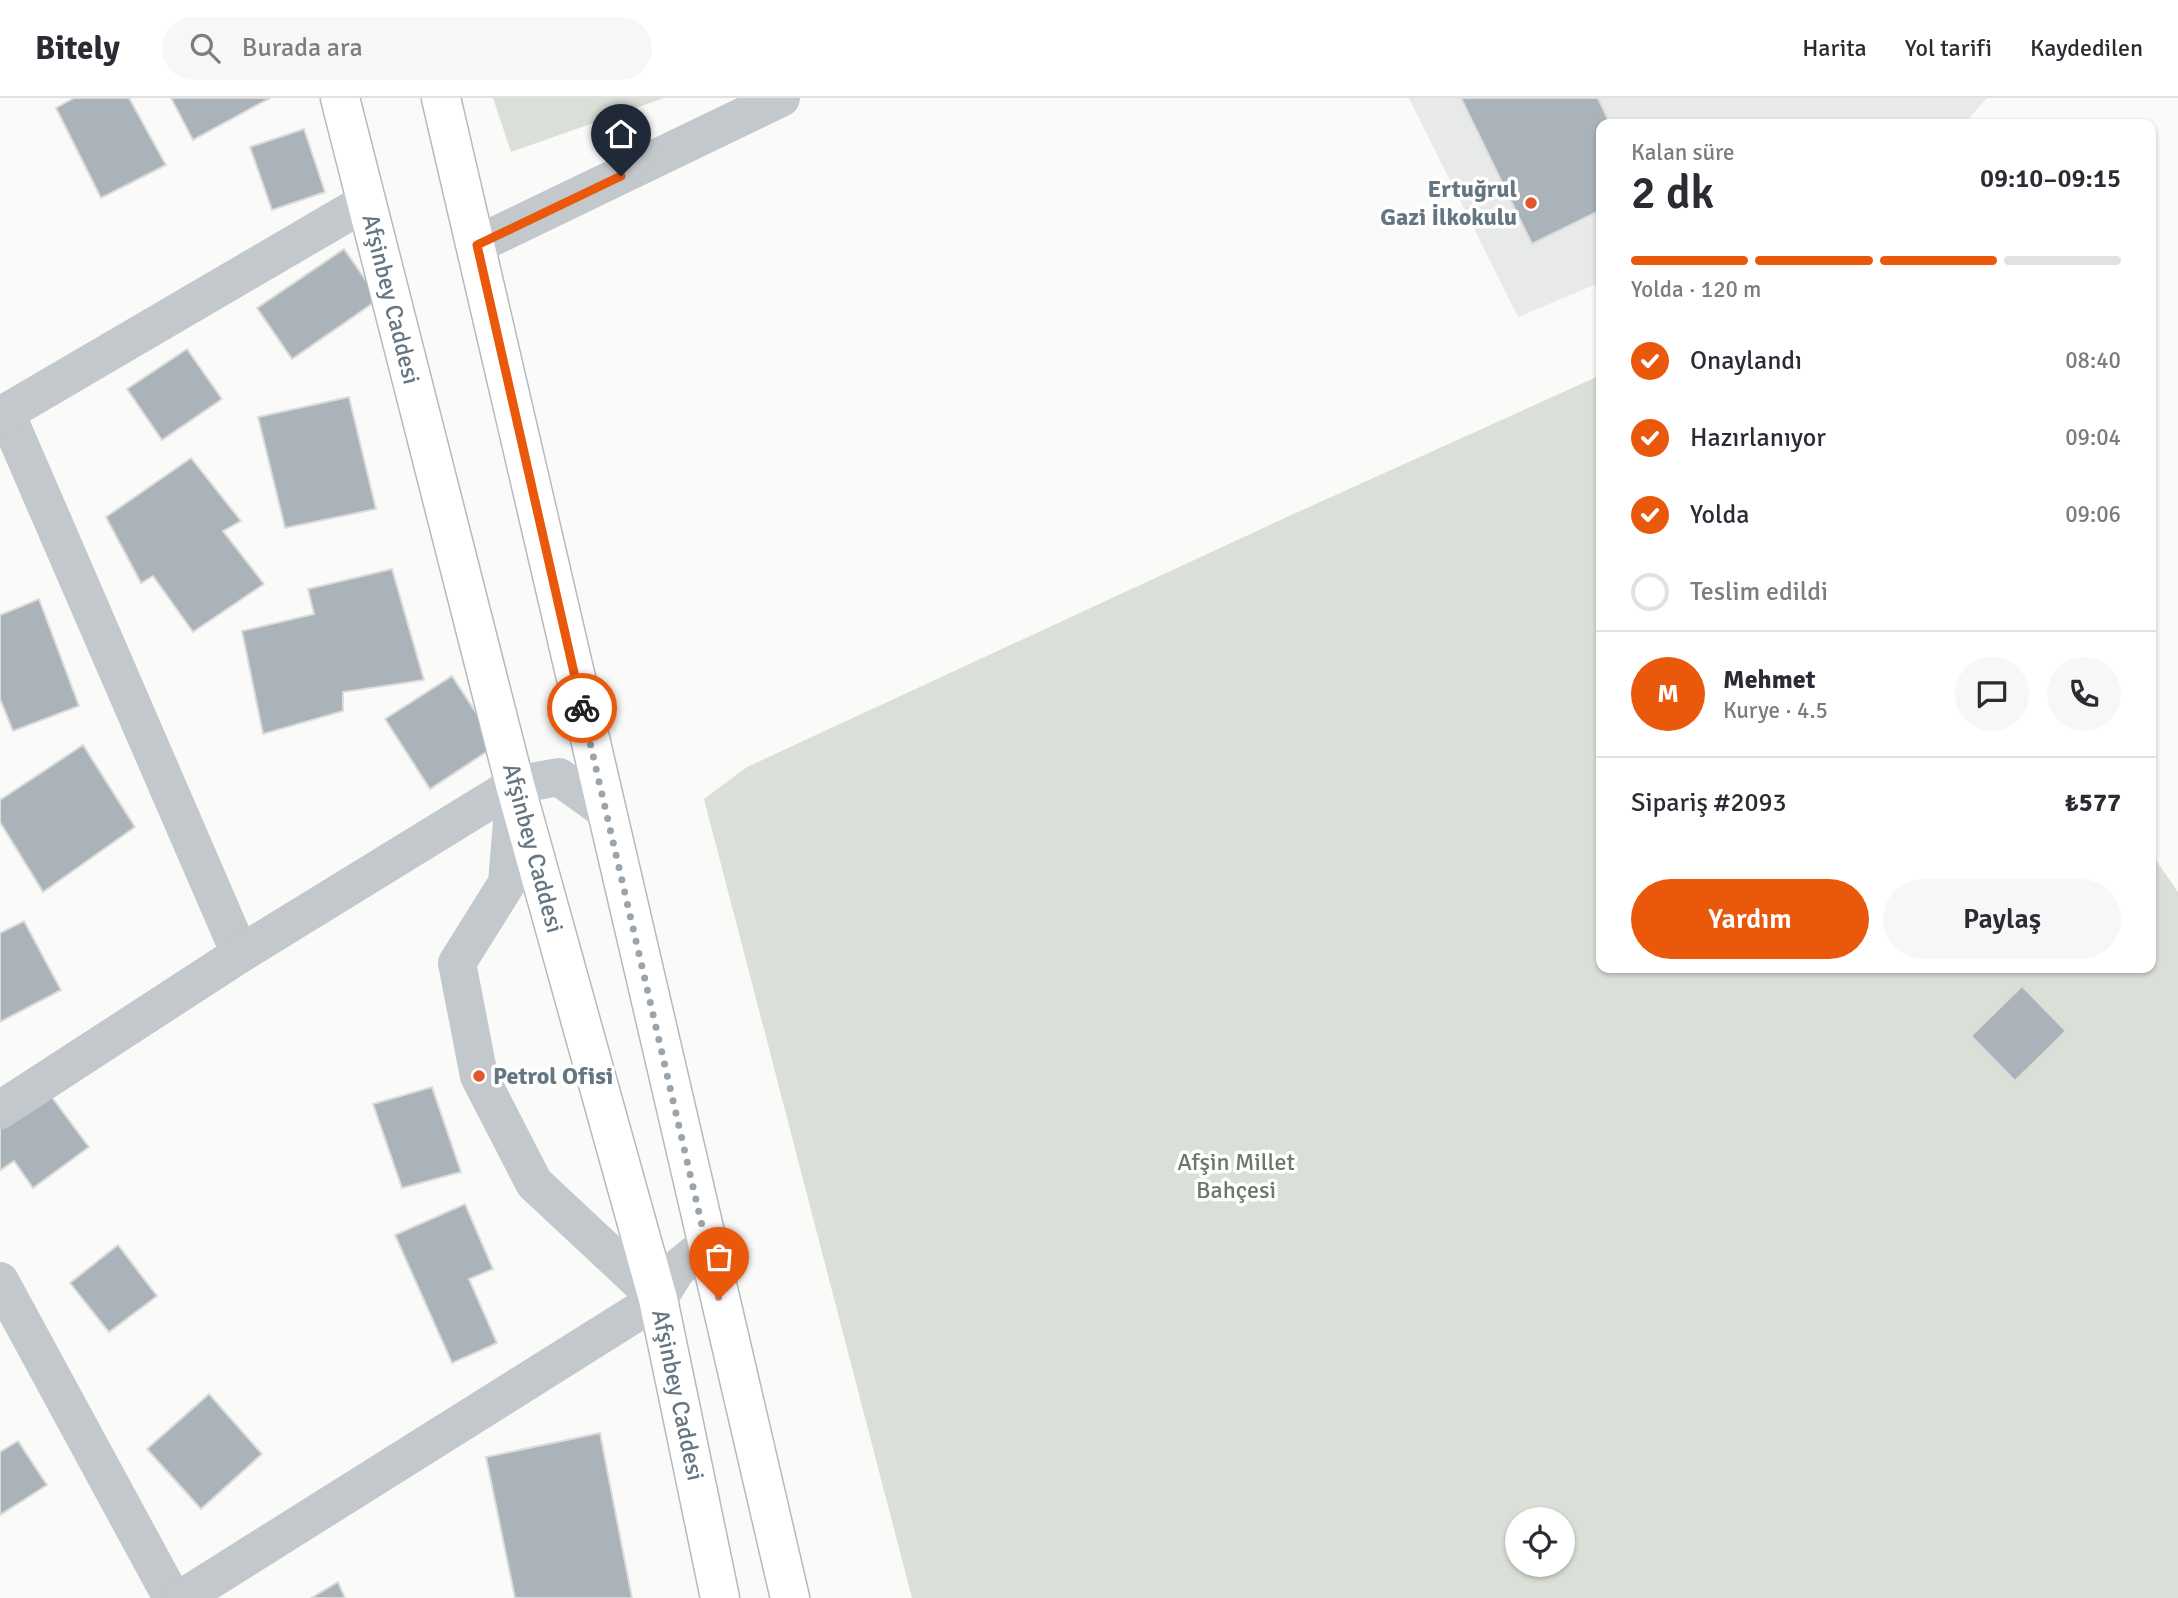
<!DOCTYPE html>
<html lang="tr">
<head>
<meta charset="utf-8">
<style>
	:root { --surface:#fff; --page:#f7f7f7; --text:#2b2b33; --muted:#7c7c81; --line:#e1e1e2; --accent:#ea580c }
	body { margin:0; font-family:Signika,sans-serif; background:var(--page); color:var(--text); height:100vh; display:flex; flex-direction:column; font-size:26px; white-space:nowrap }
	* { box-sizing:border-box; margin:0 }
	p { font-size:23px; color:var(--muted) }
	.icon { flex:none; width:38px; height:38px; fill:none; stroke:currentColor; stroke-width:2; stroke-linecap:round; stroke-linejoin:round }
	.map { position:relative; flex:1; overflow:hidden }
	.side { position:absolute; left:1596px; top:21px; width:560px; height:854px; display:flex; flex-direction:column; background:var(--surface); border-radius:14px; box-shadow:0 2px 5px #0004 }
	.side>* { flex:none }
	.controls { position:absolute; left:1505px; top:1409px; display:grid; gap:14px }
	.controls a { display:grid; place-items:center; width:70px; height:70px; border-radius:50%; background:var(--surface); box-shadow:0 2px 5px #0004; font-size:35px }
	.pin { position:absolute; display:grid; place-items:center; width:60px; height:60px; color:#fff; margin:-72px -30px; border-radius:50% 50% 50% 0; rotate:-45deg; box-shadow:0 0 7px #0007 }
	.pin .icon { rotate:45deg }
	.courier { position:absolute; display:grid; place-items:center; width:70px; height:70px; margin:-35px; border:5px solid #ea580c; border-radius:50%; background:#fff; color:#222; box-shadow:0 2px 9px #0007 }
	.headline em { font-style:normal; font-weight:600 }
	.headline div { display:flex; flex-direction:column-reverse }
	.headline { display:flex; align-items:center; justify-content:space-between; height:119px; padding:0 35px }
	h1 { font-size:46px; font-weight:600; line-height:52px }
	.bar { display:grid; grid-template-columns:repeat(4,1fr); gap:10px 7px; align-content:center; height:84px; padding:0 35px }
	.bar i { height:9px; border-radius:5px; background:var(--line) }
	.bar .active { background:var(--accent) }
	.bar p { grid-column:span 4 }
	.line { display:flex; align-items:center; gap:18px; padding:0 35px; border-top:2px solid var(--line) }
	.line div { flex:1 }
	.round { display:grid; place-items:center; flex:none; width:74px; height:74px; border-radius:37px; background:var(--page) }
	ol { padding:0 35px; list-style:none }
	li { display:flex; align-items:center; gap:21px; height:77px }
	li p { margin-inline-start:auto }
	li .icon { padding:7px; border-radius:50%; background:var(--accent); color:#fff; stroke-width:4 }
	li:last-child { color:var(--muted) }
	li i { width:38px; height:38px; border:4px solid var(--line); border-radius:50% }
	.action { display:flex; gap:14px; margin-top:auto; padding:14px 35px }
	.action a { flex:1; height:80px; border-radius:42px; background:var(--accent); color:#fff; font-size:28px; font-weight:600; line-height:80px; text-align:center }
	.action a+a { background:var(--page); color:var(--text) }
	header { display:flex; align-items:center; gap:42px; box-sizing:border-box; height:98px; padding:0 35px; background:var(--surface); border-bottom:2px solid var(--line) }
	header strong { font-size:33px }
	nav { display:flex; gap:38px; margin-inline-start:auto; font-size:24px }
	.search { width:490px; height:63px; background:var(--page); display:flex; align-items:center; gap:18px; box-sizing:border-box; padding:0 24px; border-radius:38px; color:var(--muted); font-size:26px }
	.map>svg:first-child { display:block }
	.built { fill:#e8e9e9 }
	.green { fill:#dadfd7; fill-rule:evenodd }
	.building { fill:#aab3b9; stroke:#dcdcda; stroke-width:2 }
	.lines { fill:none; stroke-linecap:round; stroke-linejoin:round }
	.major-casing { stroke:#b5babe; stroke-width:41 }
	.minor { stroke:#c3c8cc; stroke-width:38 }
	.major { stroke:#fff; stroke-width:38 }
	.done { stroke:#99a4ac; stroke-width:7; stroke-dasharray:0 12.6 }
	.route { stroke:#ea580c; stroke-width:9 }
	.poi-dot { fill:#e4572e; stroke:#fff; stroke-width:2.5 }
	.labels { text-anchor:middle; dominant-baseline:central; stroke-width:7; stroke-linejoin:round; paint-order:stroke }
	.poi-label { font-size:24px; font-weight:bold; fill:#657683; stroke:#fff; text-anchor:end }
	.street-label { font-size:24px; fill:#657683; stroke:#fff }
	.park-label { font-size:24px; fill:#687a64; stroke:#fff }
</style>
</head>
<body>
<header>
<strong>Bitely</strong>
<div class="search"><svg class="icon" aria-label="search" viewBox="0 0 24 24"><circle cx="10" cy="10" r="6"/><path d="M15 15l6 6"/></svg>Burada ara</div>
<nav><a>Harita</a><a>Yol tarifi</a><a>Kaydedilen</a></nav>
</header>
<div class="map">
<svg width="2178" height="1500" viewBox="0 0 2178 1500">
	<rect width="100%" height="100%" fill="#fafaf8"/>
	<path class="built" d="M 1409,0 L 1987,0 L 1964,26 L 1601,26 L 1601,184 L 1518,219 Z"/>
	<g class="green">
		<path d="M 493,0 L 664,0 L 511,54 Z"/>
		<path d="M 1601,277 L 1601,870 L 2151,870 L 2151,755 L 2178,794 L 2178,1500 L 912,1500 L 704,701 L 747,669 L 1287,419 ZM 1517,1421 L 1563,1421 L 1563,1466 L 1517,1466 Z"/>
	</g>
	<g class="building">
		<path d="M 74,0 L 129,0 L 166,67 L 101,100 L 56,10 Z"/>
		<path d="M 171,0 L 270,0 L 193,42 Z"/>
		<path d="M 1461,0 L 1598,0 L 1610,26 L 1601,26 L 1601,45 L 1598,46 L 1601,52 L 1601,112 L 1532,146 Z"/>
		<path d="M 304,31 L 325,94 L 272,112 L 250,49 Z"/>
		<path d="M 344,151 L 379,201 L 292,261 L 257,210 Z"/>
		<path d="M 187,251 L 222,301 L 162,342 L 127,291 Z"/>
		<path d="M 349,299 L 376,411 L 285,430 L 258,319 Z"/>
		<path d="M 191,360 L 241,423 L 223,433 L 264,486 L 193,534 L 153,478 L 141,485 L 106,419 Z"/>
		<path d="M 392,471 L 424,582 L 343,594 L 343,613 L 263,636 L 242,533 L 314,516 L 308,491 Z"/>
		<path d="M 39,501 L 79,608 L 13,633 L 0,601 L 0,517 Z"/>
		<path d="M 452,578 L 497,647 L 430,691 L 385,621 Z"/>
		<path d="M 83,647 L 135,729 L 43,794 L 0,724 L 0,702 Z"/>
		<path d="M 24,823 L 61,892 L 0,924 L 0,835 Z"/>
		<path d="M 2022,888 L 2066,933 L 2015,983 L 1971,938 Z"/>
		<path d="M 432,989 L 461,1074 L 402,1090 L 373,1006 Z"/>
		<path d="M 48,994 L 89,1049 L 33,1090 L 14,1063 L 1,1072 L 0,1070 L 0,1029 Z"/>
		<path d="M 465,1106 L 493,1171 L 469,1181 L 497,1245 L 452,1265 L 395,1137 Z"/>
		<path d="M 118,1147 L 157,1198 L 109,1234 L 70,1185 Z"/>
		<path d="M 209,1296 L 262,1356 L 201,1411 L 147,1351 Z"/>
		<path d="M 600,1335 L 632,1500 L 515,1500 L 486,1359 Z"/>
		<path d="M 18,1343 L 47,1387 L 0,1417 L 0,1354 Z"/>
		<path d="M 338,1484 L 345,1500 L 311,1500 Z"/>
	</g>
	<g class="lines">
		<defs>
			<g id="major">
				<path d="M 340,0 L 515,687 L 658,1201 L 720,1500"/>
				<path d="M 441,0 L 790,1500"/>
			</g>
		</defs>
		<use href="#major" class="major-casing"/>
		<g class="minor">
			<path d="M 476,147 L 781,0"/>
			<path d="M 6,315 L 240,856"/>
			<path d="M 0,318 L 366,104"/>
			<path d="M 605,712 L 559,679 L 515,687 L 507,785 L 457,865 L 479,978 L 534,1085 L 658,1201 L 677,1171 L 706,1147"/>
			<path d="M 0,1012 L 240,856 L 515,687"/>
			<path d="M 0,1183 L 172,1500"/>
			<path d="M 182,1500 L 658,1201"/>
		</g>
		<use href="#major" class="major"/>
	</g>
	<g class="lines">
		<path class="done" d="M 582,610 L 719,1201"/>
		<path class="route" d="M 582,610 L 477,147 L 621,78"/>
	</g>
	<g class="poi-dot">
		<circle cx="1531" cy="105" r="7"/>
		<circle cx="479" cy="978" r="7"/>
	</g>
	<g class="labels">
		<g class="poi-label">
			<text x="1517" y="91">Ertuğrul<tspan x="1517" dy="28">Gazi İlkokulu</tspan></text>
			<text x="493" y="978" text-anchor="start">Petrol Ofisi</text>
		</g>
		<g class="street-label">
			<text transform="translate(391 201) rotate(76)">Afşinbey Caddesi</text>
			<text transform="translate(533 750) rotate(75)">Afşinbey Caddesi</text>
			<text transform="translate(678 1297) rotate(78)">Afşinbey Caddesi</text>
		</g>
		<g class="park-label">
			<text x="1236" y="1064">Afşin Millet<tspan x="1236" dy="28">Bahçesi</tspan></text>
		</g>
	</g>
</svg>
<div class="controls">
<a><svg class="icon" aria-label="locate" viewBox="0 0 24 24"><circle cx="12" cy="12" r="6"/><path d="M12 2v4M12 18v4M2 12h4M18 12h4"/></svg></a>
</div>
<div class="pin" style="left:719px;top:1201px;background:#ea580c"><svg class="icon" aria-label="bag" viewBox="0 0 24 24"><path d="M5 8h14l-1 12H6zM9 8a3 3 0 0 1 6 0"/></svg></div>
<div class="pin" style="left:621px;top:78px;background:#1f2937"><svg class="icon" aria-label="home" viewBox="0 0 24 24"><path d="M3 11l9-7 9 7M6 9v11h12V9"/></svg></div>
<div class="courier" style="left:582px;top:610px"><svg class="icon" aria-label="bike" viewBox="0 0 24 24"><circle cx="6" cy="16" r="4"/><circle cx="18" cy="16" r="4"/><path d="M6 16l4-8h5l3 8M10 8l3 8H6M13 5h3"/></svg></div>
<section class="side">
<div class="headline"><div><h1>2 dk</h1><p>Kalan süre</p></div><em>09:10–09:15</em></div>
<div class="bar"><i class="active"></i><i class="active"></i><i class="active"></i><i></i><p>Yolda · 120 m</p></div>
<ol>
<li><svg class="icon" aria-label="check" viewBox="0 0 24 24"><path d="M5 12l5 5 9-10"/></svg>Onaylandı<p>08:40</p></li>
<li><svg class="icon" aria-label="check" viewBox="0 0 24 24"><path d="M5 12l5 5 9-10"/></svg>Hazırlanıyor<p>09:04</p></li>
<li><svg class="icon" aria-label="check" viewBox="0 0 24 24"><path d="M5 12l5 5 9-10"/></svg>Yolda<p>09:06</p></li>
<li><i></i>Teslim edildi</li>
</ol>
<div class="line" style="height:126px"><b class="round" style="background:var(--accent);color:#fff">M</b><div><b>Mehmet</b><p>Kurye · 4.5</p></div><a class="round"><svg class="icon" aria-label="chat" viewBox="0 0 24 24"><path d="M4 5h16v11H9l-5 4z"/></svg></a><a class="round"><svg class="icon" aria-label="phone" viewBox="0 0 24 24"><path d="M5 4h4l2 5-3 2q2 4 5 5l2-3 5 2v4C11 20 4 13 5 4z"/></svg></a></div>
<div class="line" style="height:91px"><div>Sipariş #2093</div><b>₺577</b></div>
<div class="action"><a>Yardım</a><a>Paylaş</a></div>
</section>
</div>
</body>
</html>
